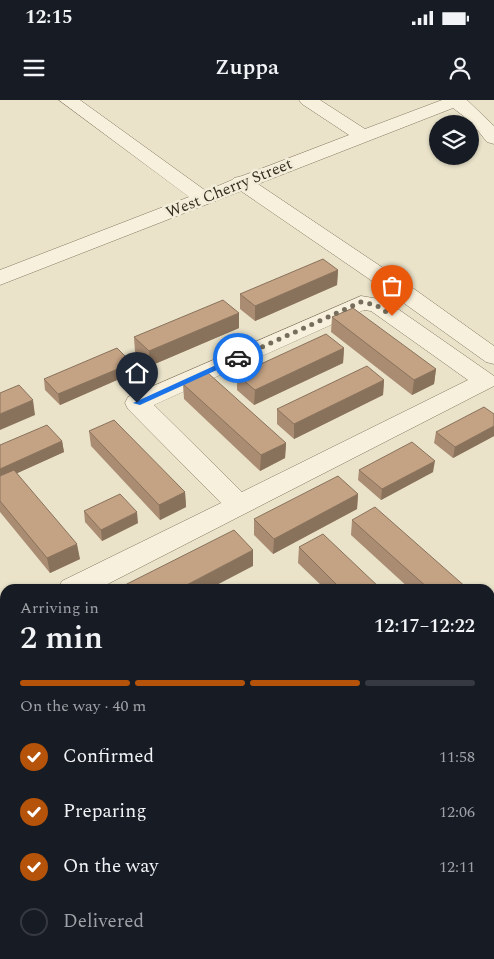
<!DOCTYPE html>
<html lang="en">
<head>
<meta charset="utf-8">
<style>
	:root { --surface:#171b24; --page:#20242c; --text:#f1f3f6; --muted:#9ea1a6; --line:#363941; --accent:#b45309 }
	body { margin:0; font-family:Spectral,serif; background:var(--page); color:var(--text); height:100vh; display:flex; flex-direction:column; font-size:19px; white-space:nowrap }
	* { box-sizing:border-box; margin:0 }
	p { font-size:16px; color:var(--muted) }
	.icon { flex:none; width:28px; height:28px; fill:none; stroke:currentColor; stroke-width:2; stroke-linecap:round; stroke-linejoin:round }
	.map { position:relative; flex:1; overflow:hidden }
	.side { position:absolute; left:0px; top:484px; width:495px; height:376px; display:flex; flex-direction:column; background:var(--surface); border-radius:15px 15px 0 0; box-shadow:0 1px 4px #0004 }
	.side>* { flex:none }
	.buttons { position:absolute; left:429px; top:15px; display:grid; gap:10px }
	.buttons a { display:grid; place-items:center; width:50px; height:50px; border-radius:50%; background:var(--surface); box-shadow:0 1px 4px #0004; font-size:25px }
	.pin { position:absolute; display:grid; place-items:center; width:42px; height:42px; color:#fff; margin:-51px -21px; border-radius:50% 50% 50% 0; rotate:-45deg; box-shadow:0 0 5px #0007 }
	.pin .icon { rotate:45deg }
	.courier { position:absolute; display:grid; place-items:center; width:50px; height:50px; margin:-25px; border:4px solid #1a73e8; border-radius:50%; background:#fff; color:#222; box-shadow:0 1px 6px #0007 }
	.overview em { font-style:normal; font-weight:600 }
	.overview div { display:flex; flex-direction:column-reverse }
	.overview { display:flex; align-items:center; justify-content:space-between; height:85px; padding:0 20px }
	h1 { font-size:32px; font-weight:600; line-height:38px }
	.bar { display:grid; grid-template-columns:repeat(4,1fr); gap:8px 5px; align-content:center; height:60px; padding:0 20px }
	.bar i { height:6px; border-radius:4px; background:var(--line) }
	.bar .current { background:var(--accent) }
	.bar p { grid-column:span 4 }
	ol { padding:0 20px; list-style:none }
	li { display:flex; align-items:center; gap:15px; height:55px }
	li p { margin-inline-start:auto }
	li .icon { padding:5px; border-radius:50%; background:var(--accent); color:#fff; stroke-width:4 }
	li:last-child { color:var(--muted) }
	li i { width:28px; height:28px; border:2px solid var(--line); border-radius:50% }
	.status { display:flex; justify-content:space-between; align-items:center; height:35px; padding:0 25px; background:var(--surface); direction:ltr }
	.status svg { height:14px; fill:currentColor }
	header { display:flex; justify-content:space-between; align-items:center; height:65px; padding:0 20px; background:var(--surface); font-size:22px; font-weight:600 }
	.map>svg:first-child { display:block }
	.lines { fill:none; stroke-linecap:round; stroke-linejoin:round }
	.minor-casing { stroke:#857660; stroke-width:1 }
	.minor { fill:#f6f0dc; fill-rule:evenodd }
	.wall { fill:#a98c72 }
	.shaded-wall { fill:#89725c }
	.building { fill:#c4a384; stroke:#89725c }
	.route { fill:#1a73e8 }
	.done { stroke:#766d5d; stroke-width:5; stroke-dasharray:0 9 }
	.labels { text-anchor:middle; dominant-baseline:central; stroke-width:5; stroke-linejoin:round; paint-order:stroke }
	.far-street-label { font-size:16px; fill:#372e22; stroke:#f2edd9 }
</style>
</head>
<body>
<div class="status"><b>12:15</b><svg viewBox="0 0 49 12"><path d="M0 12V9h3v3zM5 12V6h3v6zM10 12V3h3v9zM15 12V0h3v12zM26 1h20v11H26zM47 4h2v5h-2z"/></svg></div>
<header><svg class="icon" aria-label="menu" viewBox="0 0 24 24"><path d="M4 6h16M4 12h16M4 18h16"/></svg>Zuppa<svg class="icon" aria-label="person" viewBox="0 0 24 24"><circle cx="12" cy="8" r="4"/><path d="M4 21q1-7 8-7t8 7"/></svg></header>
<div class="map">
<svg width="494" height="859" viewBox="0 0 494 859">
	<rect width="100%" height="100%" fill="#eae3ca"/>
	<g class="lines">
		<defs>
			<g id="minor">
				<path d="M 59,0 L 80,0 L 206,91 L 232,80 L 234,78 L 242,76 L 349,35 L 302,4 L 299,0 L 320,0 L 365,29 L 442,0 L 467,0 L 494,26 L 494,44 L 487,42 L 470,21 L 453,8 L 258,84 L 410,186 L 494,246 L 494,264 L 486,262 L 394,196 L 241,91 L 0,185 L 0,170 L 189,97 Z"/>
				<path d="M 361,196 L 385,200 L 494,276 L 494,286 L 98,489 L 58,489 L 62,481 L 221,403 L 128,309 L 125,303 L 128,297 ZM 364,210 L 371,211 L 468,280 L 242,392 L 154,305 Z"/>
				<path d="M 5,512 L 5,535 L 0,537 L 0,513 Z"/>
				<path d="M 494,540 L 494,565 L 490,566 L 490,541 Z"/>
				<path d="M 0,547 L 5,549 L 5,578 L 0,577 Z"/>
				<path d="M 5,749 L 5,782 L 0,784 L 0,751 Z"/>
				<path d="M 214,855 L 253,855 L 255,859 L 216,859 Z"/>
			</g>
		</defs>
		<use href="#minor" class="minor-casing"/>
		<use href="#minor" class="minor"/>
	</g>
	<g class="wall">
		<path d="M 338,170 L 337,185 L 255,221 L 240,209 L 240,194 Z"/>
		<path d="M 239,213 L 239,228 L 150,266 L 135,252 L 134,237 Z"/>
		<path d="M 332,217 L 436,269 L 434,284 L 412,295 L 331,232 Z"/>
		<path d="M 344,248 L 343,263 L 254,305 L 237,290 L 237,275 Z"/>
		<path d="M 132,263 L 133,273 L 60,305 L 45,290 L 44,279 Z"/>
		<path d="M 384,280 L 383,295 L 294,339 L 277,324 L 277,309 Z"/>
		<path d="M 183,284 L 286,343 L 285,358 L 260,371 L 184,299 Z"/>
		<path d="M 494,314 L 494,336 L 453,358 L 434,343 L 436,332 Z"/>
		<path d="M 89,331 L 185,392 L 186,407 L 160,420 L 91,346 Z"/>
		<path d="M 62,341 L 64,352 L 17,373 L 80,459 L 50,473 L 0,412 L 0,345 Z"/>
		<path d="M 359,370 L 433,372 L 381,400 L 358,380 Z"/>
		<path d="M 358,394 L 357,409 L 273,454 L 254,435 L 254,419 Z"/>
		<path d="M 84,411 L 138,423 L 102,441 L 85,422 Z"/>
		<path d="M 352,420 L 468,489 L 410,489 L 351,435 Z"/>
		<path d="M 299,447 L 381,489 L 325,489 L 298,463 Z"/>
	</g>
	<g class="shaded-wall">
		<path d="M 338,170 L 337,185 L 255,221 L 255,206 Z"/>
		<path d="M 239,213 L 239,228 L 150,266 L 149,251 Z"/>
		<path d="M 344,248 L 343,263 L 254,305 L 255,290 Z"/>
		<path d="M 132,263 L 133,273 L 60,305 L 58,294 Z"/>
		<path d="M 436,269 L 434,284 L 412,295 L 414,280 Z"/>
		<path d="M 384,280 L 383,295 L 294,339 L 294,324 Z"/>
		<path d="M 33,300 L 35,315 L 0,330 L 0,314 Z"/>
		<path d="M 494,326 L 494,336 L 453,358 L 455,347 Z"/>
		<path d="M 62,341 L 64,352 L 0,381 L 0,369 Z"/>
		<path d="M 286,343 L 285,358 L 260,371 L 261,355 Z"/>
		<path d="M 435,361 L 433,372 L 381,400 L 382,389 Z"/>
		<path d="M 185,392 L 186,407 L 160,420 L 159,405 Z"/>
		<path d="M 358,394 L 357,409 L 273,454 L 274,439 Z"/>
		<path d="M 137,412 L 138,423 L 102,441 L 101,430 Z"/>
		<path d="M 77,444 L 80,459 L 50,473 L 47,458 Z"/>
		<path d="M 253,450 L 253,466 L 209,489 L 179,489 Z"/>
	</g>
	<g class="building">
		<path d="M 323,159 L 338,170 L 255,206 L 240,194 Z"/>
		<path d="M 223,200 L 239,213 L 149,251 L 134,237 Z"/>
		<path d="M 353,208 L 436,269 L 414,280 L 332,217 Z"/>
		<path d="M 326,234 L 344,248 L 255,290 L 237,275 Z"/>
		<path d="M 117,248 L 132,263 L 58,294 L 44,279 Z"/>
		<path d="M 367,266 L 384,280 L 294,324 L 277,309 Z"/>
		<path d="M 208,273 L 286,343 L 261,355 L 183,284 Z"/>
		<path d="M 19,285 L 33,300 L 0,314 L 0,293 Z"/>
		<path d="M 484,307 L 494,314 L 494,326 L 455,347 L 436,332 Z"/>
		<path d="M 114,320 L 185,392 L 159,405 L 89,331 Z"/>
		<path d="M 47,325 L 62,341 L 0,369 L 0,345 Z"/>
		<path d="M 412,342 L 435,361 L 382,389 L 359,370 Z"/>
		<path d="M 14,370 L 77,444 L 47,458 L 0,401 L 0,376 Z"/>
		<path d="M 338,376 L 358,394 L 274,439 L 254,419 Z"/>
		<path d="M 120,394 L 137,412 L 101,430 L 84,411 Z"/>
		<path d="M 375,407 L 468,489 L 429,489 L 352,420 Z"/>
		<path d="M 234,430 L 253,450 L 179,489 L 117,489 Z"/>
		<path d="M 323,434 L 381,489 L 341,489 L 299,447 Z"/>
	</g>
	<path class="route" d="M 238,255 L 242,258 L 241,259 L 140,305 L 133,303 Z"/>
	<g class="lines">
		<path class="done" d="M 238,258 L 361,202 L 376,205 L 392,216"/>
	</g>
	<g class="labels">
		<g class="far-street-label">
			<text transform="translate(229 88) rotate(-22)">West Cherry Street</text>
		</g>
	</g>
</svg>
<div class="buttons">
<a><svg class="icon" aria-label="layers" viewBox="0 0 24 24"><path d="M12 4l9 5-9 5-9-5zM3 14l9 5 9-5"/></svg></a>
</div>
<div class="pin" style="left:392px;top:216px;background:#ea580c"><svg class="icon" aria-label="bag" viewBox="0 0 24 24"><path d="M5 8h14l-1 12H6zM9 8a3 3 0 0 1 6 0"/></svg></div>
<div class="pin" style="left:137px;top:303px;background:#1f2937"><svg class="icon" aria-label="home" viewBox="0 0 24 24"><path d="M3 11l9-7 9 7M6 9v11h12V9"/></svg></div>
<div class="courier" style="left:238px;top:258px"><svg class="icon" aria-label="car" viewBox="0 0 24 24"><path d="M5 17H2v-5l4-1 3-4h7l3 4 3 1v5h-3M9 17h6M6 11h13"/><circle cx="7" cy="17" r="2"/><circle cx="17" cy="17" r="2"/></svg></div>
<section class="side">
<div class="overview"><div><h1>2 min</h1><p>Arriving in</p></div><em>12:17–12:22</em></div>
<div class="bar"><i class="current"></i><i class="current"></i><i class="current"></i><i></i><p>On the way · 40 m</p></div>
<ol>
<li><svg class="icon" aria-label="check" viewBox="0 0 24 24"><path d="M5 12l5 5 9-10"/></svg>Confirmed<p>11:58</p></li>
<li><svg class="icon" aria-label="check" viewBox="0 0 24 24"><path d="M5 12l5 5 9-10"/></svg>Preparing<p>12:06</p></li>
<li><svg class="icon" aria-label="check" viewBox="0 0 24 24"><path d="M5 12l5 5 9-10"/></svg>On the way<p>12:11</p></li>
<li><i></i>Delivered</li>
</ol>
</section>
</div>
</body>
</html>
